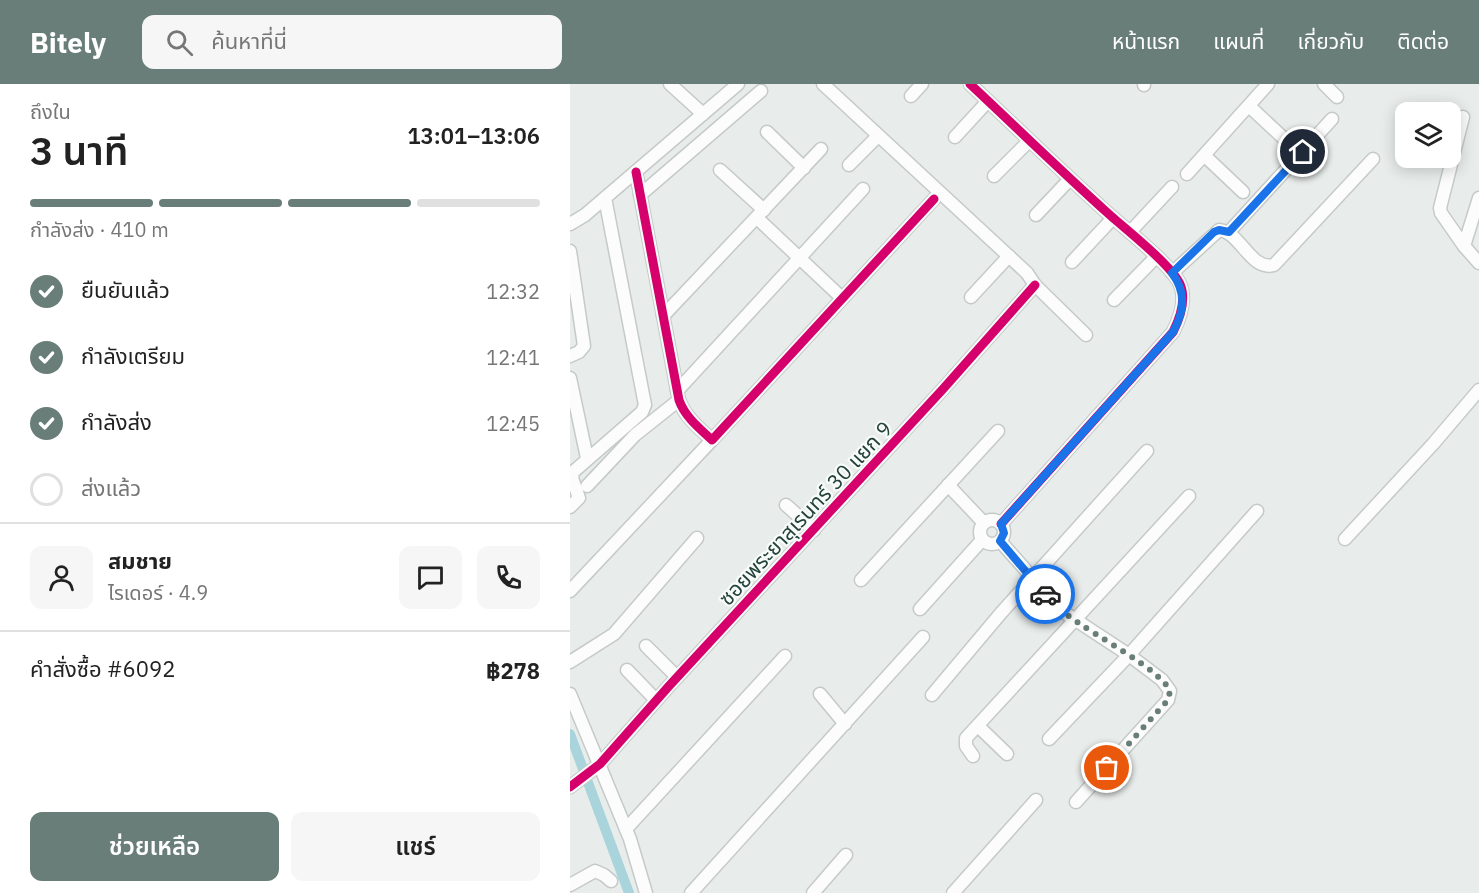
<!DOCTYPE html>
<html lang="th">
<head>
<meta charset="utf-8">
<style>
	:root { --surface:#fff; --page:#f6f6f6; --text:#222; --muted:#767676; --line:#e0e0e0; --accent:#697e78 }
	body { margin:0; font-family:"IBM Plex Sans","Noto Sans Thai",sans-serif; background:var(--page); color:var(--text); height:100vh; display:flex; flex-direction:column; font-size:22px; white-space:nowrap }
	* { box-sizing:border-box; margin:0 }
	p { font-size:20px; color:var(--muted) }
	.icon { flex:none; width:33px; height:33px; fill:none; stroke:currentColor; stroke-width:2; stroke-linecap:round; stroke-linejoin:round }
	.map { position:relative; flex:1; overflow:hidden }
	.panel { display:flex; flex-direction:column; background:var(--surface); width:570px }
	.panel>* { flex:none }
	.fabs { position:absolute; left:825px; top:18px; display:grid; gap:12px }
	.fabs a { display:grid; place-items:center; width:66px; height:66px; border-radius:12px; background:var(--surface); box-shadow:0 3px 15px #0003; font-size:30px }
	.pin { position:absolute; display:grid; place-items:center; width:51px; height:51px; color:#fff; margin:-26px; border:3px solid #fff; border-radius:50%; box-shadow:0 2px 6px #0007 }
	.courier { position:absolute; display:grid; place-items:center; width:60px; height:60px; margin:-30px; border:4px solid #1a73e8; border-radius:50%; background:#fff; color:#222; box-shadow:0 2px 8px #0007 }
	.headline em { font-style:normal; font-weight:600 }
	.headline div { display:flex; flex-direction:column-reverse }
	.headline { display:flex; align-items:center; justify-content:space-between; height:102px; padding:0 30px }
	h1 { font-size:39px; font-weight:600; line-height:45px }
	.bar { display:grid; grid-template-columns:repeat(4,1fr); gap:9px 6px; align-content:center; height:72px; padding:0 30px }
	.bar i { height:8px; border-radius:4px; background:var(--line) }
	.bar .on { background:var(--accent) }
	.bar p { grid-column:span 4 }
	.line { display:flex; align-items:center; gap:15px; padding:0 30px; border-top:2px solid var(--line) }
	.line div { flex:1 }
	.round { display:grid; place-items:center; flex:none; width:63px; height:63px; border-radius:12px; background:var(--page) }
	ol { padding:0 30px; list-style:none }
	li { display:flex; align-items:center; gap:18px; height:66px }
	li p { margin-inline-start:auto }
	li .icon { padding:6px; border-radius:50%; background:var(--accent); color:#fff; stroke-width:4 }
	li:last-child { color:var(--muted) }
	li i { width:33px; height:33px; border:3px solid var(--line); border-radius:50% }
	.cta { display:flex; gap:12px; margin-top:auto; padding:12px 30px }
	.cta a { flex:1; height:69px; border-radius:12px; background:var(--accent); color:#fff; font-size:24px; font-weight:600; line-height:69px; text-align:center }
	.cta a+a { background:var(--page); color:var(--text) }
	header { display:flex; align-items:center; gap:36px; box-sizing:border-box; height:84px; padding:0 30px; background:var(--accent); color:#fff }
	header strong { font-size:28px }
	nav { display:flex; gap:33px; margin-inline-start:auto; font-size:21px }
	.search { width:420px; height:54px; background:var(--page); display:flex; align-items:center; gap:15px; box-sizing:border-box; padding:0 21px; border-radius:12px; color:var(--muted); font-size:22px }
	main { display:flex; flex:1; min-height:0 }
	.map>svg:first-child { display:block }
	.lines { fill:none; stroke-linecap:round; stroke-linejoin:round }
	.canal { stroke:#a9d4db; stroke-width:10 }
	.minor-casing { stroke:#c5cac8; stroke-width:15 }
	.minor { stroke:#fcfcfc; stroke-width:12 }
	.cycleway-casing { stroke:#f7fbf9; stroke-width:13 }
	.cycleway { stroke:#d6006c; stroke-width:9 }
	.done { stroke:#697e78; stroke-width:6; stroke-dasharray:0 10.8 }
	.route { stroke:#1a73e8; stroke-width:8 }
	.labels { text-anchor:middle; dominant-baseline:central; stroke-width:4.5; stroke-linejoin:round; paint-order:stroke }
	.street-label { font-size:21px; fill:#24423a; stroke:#f7fbf9 }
</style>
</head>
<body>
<header>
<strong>Bitely</strong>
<div class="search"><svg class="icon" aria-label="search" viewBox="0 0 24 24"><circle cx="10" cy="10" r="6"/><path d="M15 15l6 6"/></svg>ค้นหาที่นี่</div>
<nav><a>หน้าแรก</a><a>แผนที่</a><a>เกี่ยวกับ</a><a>ติดต่อ</a></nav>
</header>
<main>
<section class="panel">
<div class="headline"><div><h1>3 นาที</h1><p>ถึงใน</p></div><em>13:01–13:06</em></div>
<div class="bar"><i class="on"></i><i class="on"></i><i class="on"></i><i></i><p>กำลังส่ง · 410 m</p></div>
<ol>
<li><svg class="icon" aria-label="check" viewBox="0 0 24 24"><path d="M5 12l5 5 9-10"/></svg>ยืนยันแล้ว<p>12:32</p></li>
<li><svg class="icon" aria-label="check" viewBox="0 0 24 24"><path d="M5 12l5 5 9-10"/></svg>กำลังเตรียม<p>12:41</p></li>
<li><svg class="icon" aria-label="check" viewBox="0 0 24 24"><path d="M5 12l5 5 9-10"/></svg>กำลังส่ง<p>12:45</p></li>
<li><i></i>ส่งแล้ว</li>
</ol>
<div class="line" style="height:108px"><a class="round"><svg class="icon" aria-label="person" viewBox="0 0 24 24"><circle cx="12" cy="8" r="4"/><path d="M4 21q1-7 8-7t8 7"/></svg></a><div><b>สมชาย</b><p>ไรเดอร์ · 4.9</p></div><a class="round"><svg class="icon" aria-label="chat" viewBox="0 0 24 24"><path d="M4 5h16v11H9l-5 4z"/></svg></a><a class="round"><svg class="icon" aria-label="phone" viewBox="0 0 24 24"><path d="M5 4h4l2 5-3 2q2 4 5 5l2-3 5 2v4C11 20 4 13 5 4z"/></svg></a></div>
<div class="line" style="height:78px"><div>คำสั่งซื้อ #6092</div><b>฿278</b></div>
<div class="cta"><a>ช่วยเหลือ</a><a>แชร์</a></div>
</section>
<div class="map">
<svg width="909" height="809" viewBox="0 0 909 809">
	<rect width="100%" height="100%" fill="#e8edeb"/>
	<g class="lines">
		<path class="canal" d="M 0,650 L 59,809"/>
		<defs>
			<g id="minor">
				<path d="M 100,0 L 133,30"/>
				<path d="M 253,0 L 457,189 L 465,201 L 516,251"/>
				<path d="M 400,0 C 447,44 493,89 541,132 C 558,147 601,181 610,200 C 617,216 610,234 603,248 L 431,440"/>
				<path d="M 574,0 L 574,1"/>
				<path d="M 754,0 L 767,13"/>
				<path d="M 341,12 L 352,0"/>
				<path d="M 679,22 L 724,64"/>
				<path d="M 893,33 L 870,124 L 871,129 L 894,162 L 909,179"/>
				<path d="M 197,48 L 234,84"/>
				<path d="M 385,53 L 418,17"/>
				<path d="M 635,72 L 673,108"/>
				<path d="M 279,81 L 308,52"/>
				<path d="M 150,86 L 194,126"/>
				<path d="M 66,88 L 109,316 C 115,333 129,344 142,356 L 364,115"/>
				<path d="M 617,90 L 698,0"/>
				<path d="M 424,92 L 459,57"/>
				<path d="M 70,111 L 191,7"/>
				<path d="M 466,131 L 500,95"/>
				<path d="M 187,134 L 272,214"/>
				<path d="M 0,140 L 15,131 L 168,0"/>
				<path d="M 560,148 L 602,103"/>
				<path d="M 659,148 L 762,35"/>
				<path d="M 894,162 L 909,114"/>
				<path d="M 0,167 L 14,262 L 9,268 L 0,272"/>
				<path d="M 502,178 L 543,134"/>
				<path d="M 602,189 L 649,146 C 671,148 680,187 704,181 L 803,75"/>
				<path d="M 401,213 L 439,172"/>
				<path d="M 544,216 L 586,173"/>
				<path d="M 93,232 L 251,65"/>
				<path d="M 0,294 L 17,374"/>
				<path d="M 107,307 L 293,105"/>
				<path d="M 378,401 L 414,439"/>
				<path d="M 17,402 L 65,351 L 109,316"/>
				<path d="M 216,421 L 244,446"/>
				<path d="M 0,423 L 9,414 L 2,394 L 3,388 L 72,328 L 75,321 L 35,114"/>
				<circle cx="422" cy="448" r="12"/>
				<path d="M 775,455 L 863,360 L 909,306"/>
				<path d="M 430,457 L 492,527 L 559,571 L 592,596 L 600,607 L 598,616 L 506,718"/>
				<path d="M 291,496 L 428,347"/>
				<path d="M 0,507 L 142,356"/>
				<path d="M 350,525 L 412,456"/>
				<path d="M 76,562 L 107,593"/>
				<path d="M 0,578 L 44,550 L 127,454"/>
				<path d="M 57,586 L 86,616"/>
				<path d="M 0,610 L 60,755 L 76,809"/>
				<path d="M 250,610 L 275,640"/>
				<path d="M 362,611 L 431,529 L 577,367"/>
				<path d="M 408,642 L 437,670"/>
				<path d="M 479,655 L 559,571 L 687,427"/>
				<path d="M 403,672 L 396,662 L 396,654 L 619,412"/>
				<path d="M 0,703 L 30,680 L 99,602 L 373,305 L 465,201"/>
				<path d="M 56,745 L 215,572"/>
				<path d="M 0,801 L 25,787 L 34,791 L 41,797"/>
				<path d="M 121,809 L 353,553"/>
				<path d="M 243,809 L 276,771"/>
				<path d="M 383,809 L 466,716"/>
			</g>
		</defs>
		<use href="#minor" class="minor-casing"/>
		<use href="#minor" class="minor"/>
		<defs>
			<g id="cycleway">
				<path d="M 400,0 C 447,44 493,89 541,132 C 558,147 601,181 610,200 C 617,216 610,234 603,248 L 431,440"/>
				<path d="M 66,88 L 109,316 C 115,333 129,344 142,356 L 364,115"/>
				<path d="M 0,703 L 30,680 L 99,602 L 373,305 L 465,201"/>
			</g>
		</defs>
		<use href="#cycleway" class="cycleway-casing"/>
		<use href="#cycleway" class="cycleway"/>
	</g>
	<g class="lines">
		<path class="done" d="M 475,510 C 484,519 492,528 503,535 C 524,551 591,586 600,607 L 598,616 L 537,684"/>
		<path class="route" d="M 475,510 L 430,457 L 434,449 L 431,440 L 603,248 C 614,228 617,209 602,189 L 644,148 L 649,146 L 659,148 L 733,68"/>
	</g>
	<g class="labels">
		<g class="street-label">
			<text transform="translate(235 429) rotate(-47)">ซอยพระยาสุเรนทร์ 30 แยก 9</text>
		</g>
	</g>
</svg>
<div class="fabs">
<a><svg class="icon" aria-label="layers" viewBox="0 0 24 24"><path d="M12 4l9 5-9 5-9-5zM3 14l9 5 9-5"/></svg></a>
</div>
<div class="pin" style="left:537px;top:684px;background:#ea580c"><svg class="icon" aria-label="bag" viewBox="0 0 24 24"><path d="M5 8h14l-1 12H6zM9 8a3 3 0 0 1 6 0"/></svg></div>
<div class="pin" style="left:733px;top:68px;background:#1f2937"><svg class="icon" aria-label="home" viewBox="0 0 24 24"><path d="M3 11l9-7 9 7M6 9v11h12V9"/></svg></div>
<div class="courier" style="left:475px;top:510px"><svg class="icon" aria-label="car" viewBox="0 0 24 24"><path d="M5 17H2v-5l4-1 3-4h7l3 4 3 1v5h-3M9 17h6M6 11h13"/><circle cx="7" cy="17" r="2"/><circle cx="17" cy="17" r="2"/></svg></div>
</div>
</main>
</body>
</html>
